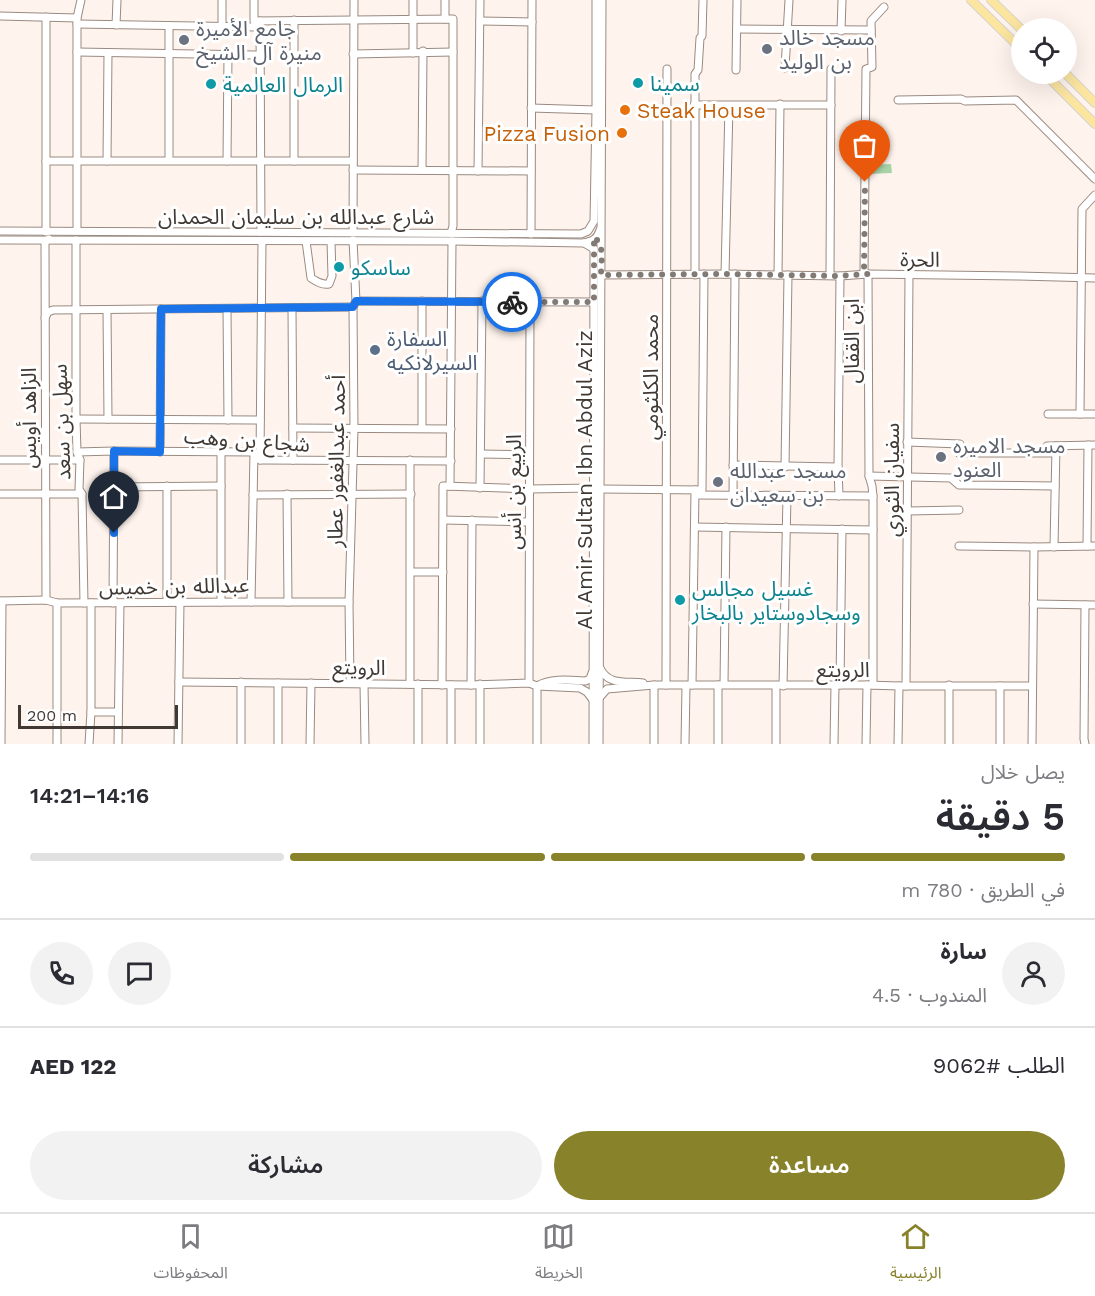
<!DOCTYPE html>
<html lang="ar">
<head>
<meta charset="utf-8">
<style>
	:root { --surface:#fff; --page:#f2f2f3; --text:#2b2b33; --muted:#7c7c81; --line:#e1e1e2; --accent:#88822b }
	body { margin:0; font-family:"Work Sans","Noto Sans Arabic",sans-serif; background:var(--page); color:var(--text); direction:rtl; height:100vh; display:flex; flex-direction:column; font-size:22px; white-space:nowrap }
	* { box-sizing:border-box; margin:0 }
	p { font-size:20px; color:var(--muted) }
	.icon { flex:none; width:33px; height:33px; fill:none; stroke:currentColor; stroke-width:2; stroke-linecap:round; stroke-linejoin:round }
	.map { position:relative; height:744px; overflow:hidden; direction:ltr }
	.details { display:flex; flex-direction:column; background:var(--surface); flex:1 }
	.details>* { flex:none }
	.fabs { position:absolute; left:1011px; top:18px; display:grid; gap:12px }
	.fabs a { display:grid; place-items:center; width:66px; height:66px; border-radius:50%; background:var(--surface); box-shadow:0 6px 24px #0002; font-size:30px }
	.scale { position:absolute; left:18px; bottom:15px; width:160px; box-sizing:border-box; padding-left:6px; border:3px solid #3f3833; border-top:0; font-size:16px; line-height:21px; white-space:nowrap; color:#3f3833; -webkit-text-stroke:4px #fff; paint-order:stroke }
	.pin { position:absolute; display:grid; place-items:center; width:51px; height:51px; color:#fff; margin:-62px -26px; border-radius:50% 50% 50% 0; rotate:-45deg; box-shadow:0 0 6px #0007 }
	.pin .icon { rotate:45deg }
	.courier { position:absolute; display:grid; place-items:center; width:60px; height:60px; margin:-30px; border:4px solid #1a73e8; border-radius:50%; background:#fff; color:#222; box-shadow:0 2px 8px #0007 }
	.head em { font-style:normal; font-weight:600 }
	.head div { display:flex; flex-direction:column-reverse }
	.head { display:flex; align-items:center; justify-content:space-between; height:102px; padding:0 30px }
	h1 { font-size:39px; font-weight:600; line-height:45px }
	.bar { display:grid; grid-template-columns:repeat(4,1fr); gap:9px 6px; align-content:center; height:72px; padding:0 30px }
	.bar i { height:8px; border-radius:4px; background:var(--line) }
	.bar .on { background:var(--accent) }
	.bar p { grid-column:span 4 }
	.line { display:flex; align-items:center; gap:15px; padding:0 30px; border-top:2px solid var(--line) }
	.line div { flex:1 }
	.round { display:grid; place-items:center; flex:none; width:63px; height:63px; border-radius:32px; background:var(--page) }
	.cta { display:flex; gap:12px; margin-top:auto; padding:12px 30px }
	.cta a { flex:1; height:69px; border-radius:36px; background:var(--accent); color:#fff; font-size:24px; font-weight:600; line-height:69px; text-align:center }
	.cta a+a { background:var(--page); color:var(--text) }
	.menu { display:flex; justify-content:space-around; align-items:center; height:84px; border-top:2px solid var(--line); background:var(--surface); font-size:16px; color:var(--muted) }
	.menu a { display:grid; justify-items:center; gap:3px }
	.menu .on { color:var(--accent) }
	.map>svg:first-child { display:block }
	.green { fill:#a7d3a7 }
	.lines { fill:none; stroke-linecap:round; stroke-linejoin:round }
	.minor-casing { stroke:#9a8a80; stroke-width:9 }
	.major-casing { stroke:#d5d3d2; stroke-width:10 }
	.minor { stroke:#fff; stroke-width:7 }
	.major { stroke:#fbe59f; stroke-width:8 }
	.done { stroke:#827a74; stroke-width:6; stroke-dasharray:0 10.8 }
	.route { stroke:#1a73e8; stroke-width:8 }
	.worship-dot { fill:#6b7280; stroke:#fff; stroke-width:2 }
	.culture-dot { fill:#0f9aa8; stroke:#fff; stroke-width:2 }
	.food-dot { fill:#e8710a; stroke:#fff; stroke-width:2 }
	.service-dot { fill:#5c6f8a; stroke:#fff; stroke-width:2 }
	.labels { text-anchor:middle; dominant-baseline:central; stroke-width:6; stroke-linejoin:round; paint-order:stroke }
	.worship-label { font-size:21px; fill:#5b616d; stroke:#fff; text-anchor:start }
	.culture-label { font-size:21px; fill:#0d838f; stroke:#fff; text-anchor:start }
	.food-label { font-size:21px; fill:#c56008; stroke:#fff; text-anchor:start }
	.street-label { font-size:21px; fill:#3f3833; stroke:#fff }
	.service-label { font-size:21px; fill:#4e5e75; stroke:#fff; text-anchor:start }
</style>
</head>
<body>
<div class="map">
<svg width="1095" height="744" viewBox="0 0 1095 744">
	<rect width="100%" height="100%" fill="#fff4ed"/>
	<path class="green" d="M 891,164 L 892,173 L 868,174 L 868,165 Z"/>
	<g class="lines">
		<defs>
			<g id="minor">
				<path d="M 222,0 L 222,26"/>
				<path d="M 254,0 L 254,21 L 453,19 L 453,226 L 451,233"/>
				<path d="M 413,0 L 413,53"/>
				<path d="M 0,16 L 77,18"/>
				<path d="M 46,17 L 46,232"/>
				<path d="M 445,19 L 445,0"/>
				<path d="M 294,20 L 294,161"/>
				<path d="M 260,21 L 261,232"/>
				<path d="M 480,21 L 532,22"/>
				<path d="M 77,24 L 260,27"/>
				<path d="M 116,25 L 117,0"/>
				<path d="M 737,29 L 871,30"/>
				<path d="M 841,31 L 842,0"/>
				<path d="M 77,52 L 261,55"/>
				<path d="M 353,54 L 453,52"/>
				<path d="M 785,68 L 789,0"/>
				<path d="M 736,70 L 737,0"/>
				<path d="M 898,100 L 961,99 L 965,101 L 1016,100 L 1095,179"/>
				<path d="M 694,105 L 831,105"/>
				<path d="M 531,108 L 596,110"/>
				<path d="M 169,160 L 169,26"/>
				<path d="M 46,161 L 353,161"/>
				<path d="M 107,161 L 108,53"/>
				<path d="M 227,161 L 228,54"/>
				<path d="M 353,170 L 531,171"/>
				<path d="M 422,170 L 423,51"/>
				<path d="M 478,171 L 480,0"/>
				<path d="M 0,231 L 581,234 L 588,231 L 594,221 L 596,110 L 596,0"/>
				<path d="M 77,231 L 77,18 L 81,0"/>
				<path d="M 353,232 L 354,0"/>
				<path d="M 531,234 L 532,0"/>
				<path d="M 0,240 L 452,241 L 584,243 C 593,241 597,239 600,230"/>
				<path d="M 76,240 L 76,419 L 77,452 L 80,460 L 79,489 L 82,494 L 84,603"/>
				<path d="M 306,241 L 311,278 C 317,282 322,285 329,284 L 332,276 L 331,241"/>
				<path d="M 584,243 L 594,249 L 593,744"/>
				<path d="M 725,274 L 729,106"/>
				<path d="M 601,275 L 725,274 L 840,276 L 868,274 L 1019,276 L 1095,278"/>
				<path d="M 695,275 L 695,74 L 698,70 L 700,38 L 702,36 L 703,0"/>
				<path d="M 778,275 L 780,104"/>
				<path d="M 830,275 L 831,69"/>
				<path d="M 356,301 L 594,302"/>
				<path d="M 292,308 L 293,460"/>
				<path d="M 227,309 L 228,420"/>
				<path d="M 107,310 L 108,419"/>
				<path d="M 45,318 L 48,312 L 53,310 L 353,307"/>
				<path d="M 1048,414 L 1095,414"/>
				<path d="M 1080,414 L 1082,209 L 1095,195"/>
				<path d="M 76,419 L 260,420"/>
				<path d="M 293,428 L 451,429"/>
				<path d="M 422,428 L 422,301"/>
				<path d="M 907,442 L 960,444"/>
				<path d="M 1047,446 L 1095,445"/>
				<path d="M 77,452 L 114,451 L 254,452 L 260,460 L 451,461"/>
				<path d="M 160,452 L 161,309"/>
				<path d="M 959,453 L 1056,453"/>
				<path d="M 481,454 L 529,455"/>
				<path d="M 0,460 L 80,460"/>
				<path d="M 260,460 L 262,241"/>
				<path d="M 733,465 L 838,467"/>
				<path d="M 785,467 L 788,275"/>
				<path d="M 869,476 L 951,478 L 959,485 L 1055,486"/>
				<path d="M 167,486 L 167,602"/>
				<path d="M 450,486 L 452,241"/>
				<path d="M 114,487 L 221,486"/>
				<path d="M 480,488 L 482,301"/>
				<path d="M 600,489 L 702,490 L 704,274"/>
				<path d="M 0,494 L 82,494"/>
				<path d="M 287,494 L 288,602"/>
				<path d="M 253,495 L 411,494"/>
				<path d="M 696,495 L 873,496"/>
				<path d="M 733,495 L 735,274"/>
				<path d="M 839,496 L 838,467 L 840,276"/>
				<path d="M 908,511 L 959,510"/>
				<path d="M 444,520 L 529,522"/>
				<path d="M 695,527 L 873,530"/>
				<path d="M 959,546 L 1034,547 L 1095,546"/>
				<path d="M 1087,546 L 1088,445"/>
				<path d="M 1054,547 L 1056,446"/>
				<path d="M 411,572 L 443,572"/>
				<path d="M 46,600 L 45,244 L 46,241 L 49,239"/>
				<path d="M 0,601 L 46,600 L 57,603 L 251,602 L 349,602"/>
				<path d="M 221,602 L 221,452"/>
				<path d="M 251,602 L 254,452"/>
				<path d="M 57,603 L 57,744"/>
				<path d="M 113,603 L 114,451"/>
				<path d="M 1033,604 L 1095,605"/>
				<path d="M 1085,605 L 1084,739 L 1085,744"/>
				<path d="M 600,668 C 608,686 627,681 643,683"/>
				<path d="M 179,682 L 471,685 L 529,683 L 537,686 L 580,688 L 587,692 L 593,700"/>
				<path d="M 350,683 L 349,602 L 354,429 L 353,307 L 356,301 L 353,240"/>
				<path d="M 529,683 L 530,302"/>
				<path d="M 364,684 L 365,744"/>
				<path d="M 410,684 L 410,460"/>
				<path d="M 418,684 L 418,744"/>
				<path d="M 724,684 L 726,527"/>
				<path d="M 442,685 L 443,486 L 529,489 L 594,488"/>
				<path d="M 451,685 L 451,744"/>
				<path d="M 471,685 L 472,520"/>
				<path d="M 654,685 L 654,744"/>
				<path d="M 666,685 L 667,69"/>
				<path d="M 692,685 L 695,490"/>
				<path d="M 718,685 L 718,744"/>
				<path d="M 840,685 L 842,529"/>
				<path d="M 873,685 L 873,496 L 872,486 L 869,476 L 868,274 L 864,272 L 866,69 L 872,67 L 871,21 L 884,7"/>
				<path d="M 537,686 C 551,678 569,680 585,681 L 590,679 L 592,673"/>
				<path d="M 783,686 L 787,496"/>
				<path d="M 906,686 L 909,275"/>
				<path d="M 600,697 L 607,689 L 654,685 L 867,685 L 899,686 L 1032,686"/>
				<path d="M 91,712 L 118,712"/>
				<path d="M 1,744 L 2,601"/>
				<path d="M 89,744 L 91,712 L 91,603"/>
				<path d="M 118,744 L 120,603"/>
				<path d="M 178,744 L 180,602"/>
				<path d="M 241,744 L 241,682"/>
				<path d="M 278,744 L 278,683"/>
				<path d="M 310,744 L 311,683"/>
				<path d="M 480,744 L 480,684"/>
				<path d="M 537,744 L 537,686"/>
				<path d="M 599,744 L 602,0"/>
				<path d="M 685,744 L 686,686"/>
				<path d="M 776,744 L 776,686"/>
				<path d="M 834,744 L 835,685"/>
				<path d="M 866,744 L 867,685"/>
				<path d="M 898,744 L 899,686"/>
				<path d="M 949,744 L 949,685"/>
				<path d="M 1000,744 L 1000,686"/>
				<path d="M 1032,744 L 1034,547"/>
			</g>
			<g id="major">
				<path d="M 971,0 L 1022,50"/>
				<path d="M 991,0 L 1022,30"/>
				<path d="M 1045,74 L 1095,124"/>
				<path d="M 1066,74 L 1095,103"/>
			</g>
		</defs>
		<use href="#minor" class="minor-casing"/>
		<use href="#major" class="major-casing"/>
		<use href="#minor" class="minor"/>
		<use href="#major" class="major"/>
	</g>
	<g class="lines">
		<path class="done" d="M 512,302 L 594,302 L 594,237 C 605,245 601,262 601,275 L 725,274 L 840,276 L 868,274 L 864,272 L 865,182"/>
		<path class="route" d="M 114,533 L 114,451 L 160,452 L 161,309 L 353,307 L 356,301 L 512,302"/>
	</g>
	<g class="worship-dot">
		<circle cx="184" cy="40" r="6"/>
		<circle cx="767" cy="49" r="6"/>
		<circle cx="941" cy="457" r="6"/>
		<circle cx="718" cy="482" r="6"/>
	</g>
	<g class="culture-dot">
		<circle cx="638" cy="83" r="6"/>
		<circle cx="211" cy="84" r="6"/>
		<circle cx="339" cy="267" r="6"/>
		<circle cx="680" cy="600" r="6"/>
	</g>
	<g class="food-dot">
		<circle cx="625" cy="110" r="6"/>
		<circle cx="622" cy="133" r="6"/>
	</g>
	<circle class="service-dot" cx="375" cy="350" r="6"/>
	<g class="labels">
		<g class="worship-label">
			<text x="196" y="28">جامع الأميرة<tspan x="196" dy="24">منيرة آل الشيخ</tspan></text>
			<text x="779" y="37">مسجد خالد<tspan x="779" dy="24">بن الوليد</tspan></text>
			<text x="953" y="445">مسجد الاميره<tspan x="953" dy="24">العنود</tspan></text>
			<text x="730" y="470">مسجد عبدالله<tspan x="730" dy="24">بن سعيدان</tspan></text>
		</g>
		<g class="culture-label">
			<text x="650" y="83">سمينا</text>
			<text x="223" y="84">الرمال العالمية</text>
			<text x="351" y="267">ساسكو</text>
			<text x="692" y="588">غسيل مجالس<tspan x="692" dy="24">وسجادوستاير بالبخار</tspan></text>
		</g>
		<g class="food-label">
			<text x="637" y="110">Steak House</text>
			<text x="610" y="133" text-anchor="end">Pizza Fusion</text>
		</g>
		<g class="street-label">
			<text x="296" y="216">شارع عبدالله بن سليمان الحمدان</text>
			<text transform="translate(920 259) rotate(1)">الحرة</text>
			<text transform="translate(851 341) rotate(-90)">ابن القفال</text>
			<text transform="translate(650 377) rotate(-90)">محمد الكلثومي</text>
			<text transform="translate(28 418) rotate(-90)">الزاهد أويس</text>
			<text transform="translate(61 422) rotate(-92)">سهل بن سعد</text>
			<text transform="translate(247 440) rotate(4)">شجاع بن وهب</text>
			<text transform="translate(336 461) rotate(-89)">أحمد عبدالغفور عطار</text>
			<text transform="translate(584 480) rotate(-90)">Al Amir Sultan Ibn Abdul Aziz</text>
			<text transform="translate(891 480) rotate(-90)">سفيان الثوري</text>
			<text transform="translate(513 492) rotate(-90)">الربيع بن أنس</text>
			<text transform="translate(174 586) rotate(-1)">عبدالله بن خميس</text>
			<text transform="translate(359 667) rotate(1)">الرويتع</text>
			<text x="843" y="669">الرويتع</text>
		</g>
		<g class="service-label">
			<text x="387" y="338">السفارة<tspan x="387" dy="24">السيرلانكيه</tspan></text>
		</g>
	</g>
</svg>
<div class="fabs">
<a><svg class="icon" aria-label="locate" viewBox="0 0 24 24"><circle cx="12" cy="12" r="6"/><path d="M12 2v4M12 18v4M2 12h4M18 12h4"/></svg></a>
</div>
<div class="scale">200 m</div>
<div class="pin" style="left:865px;top:182px;background:#ea580c"><svg class="icon" aria-label="bag" viewBox="0 0 24 24"><path d="M5 8h14l-1 12H6zM9 8a3 3 0 0 1 6 0"/></svg></div>
<div class="pin" style="left:114px;top:533px;background:#1f2937"><svg class="icon" aria-label="home" viewBox="0 0 24 24"><path d="M3 11l9-7 9 7M6 9v11h12V9"/></svg></div>
<div class="courier" style="left:512px;top:302px"><svg class="icon" aria-label="bike" viewBox="0 0 24 24"><circle cx="6" cy="16" r="4"/><circle cx="18" cy="16" r="4"/><path d="M6 16l4-8h5l3 8M10 8l3 8H6M13 5h3"/></svg></div>
</div>
<section class="details">
<div class="head"><div><h1>5 دقيقة</h1><p>يصل خلال</p></div><em>14:16–14:21</em></div>
<div class="bar"><i class="on"></i><i class="on"></i><i class="on"></i><i></i><p>في الطريق · 780 m</p></div>
<div class="line" style="height:108px"><a class="round"><svg class="icon" aria-label="person" viewBox="0 0 24 24"><circle cx="12" cy="8" r="4"/><path d="M4 21q1-7 8-7t8 7"/></svg></a><div><b>سارة</b><p>المندوب · 4.5</p></div><a class="round"><svg class="icon" aria-label="chat" viewBox="0 0 24 24"><path d="M4 5h16v11H9l-5 4z"/></svg></a><a class="round"><svg class="icon" aria-label="phone" viewBox="0 0 24 24"><path d="M5 4h4l2 5-3 2q2 4 5 5l2-3 5 2v4C11 20 4 13 5 4z"/></svg></a></div>
<div class="line" style="height:78px"><div>الطلب #9062</div><b>AED 122</b></div>
<div class="cta"><a>مساعدة</a><a>مشاركة</a></div>
</section>
<nav class="menu">
<a class="on"><svg class="icon" aria-label="home" viewBox="0 0 24 24"><path d="M3 11l9-7 9 7M6 9v11h12V9"/></svg>الرئيسية</a>
<a><svg class="icon" aria-label="map" viewBox="0 0 24 24"><path d="M3 6l6-2 6 2 6-2v14l-6 2-6-2-6 2zM9 4v14M15 6v14"/></svg>الخريطة</a>
<a><svg class="icon" aria-label="saved" viewBox="0 0 24 24"><path d="M7 4h10v16l-5-4-5 4z"/></svg>المحفوظات</a>
</nav>
</body>
</html>
